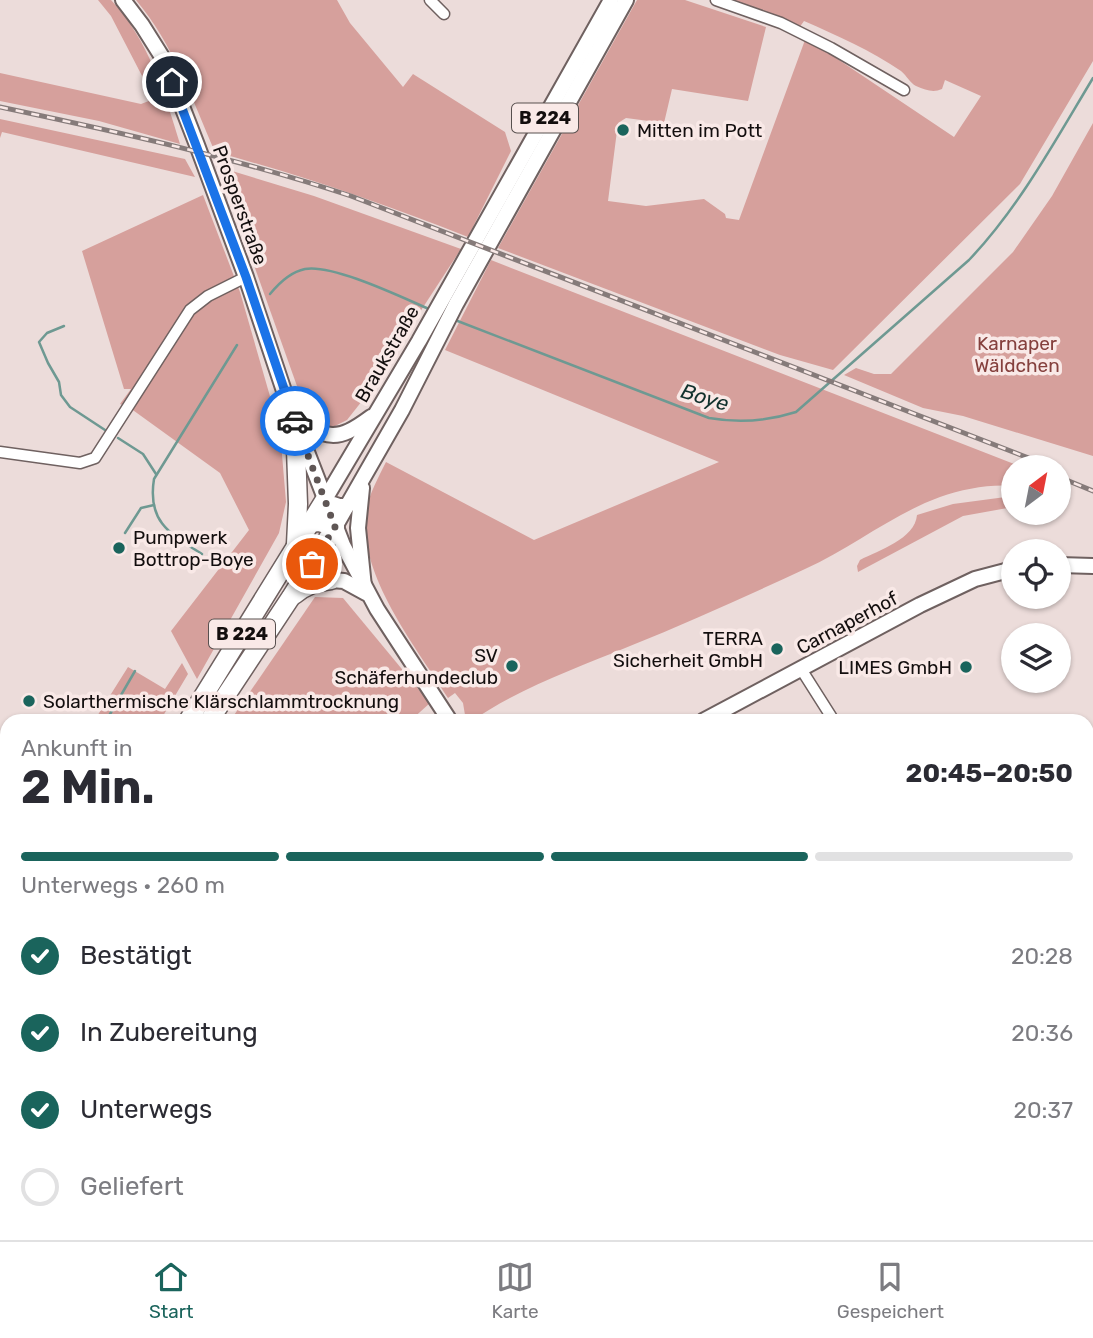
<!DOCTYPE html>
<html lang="de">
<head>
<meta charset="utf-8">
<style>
	:root { --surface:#fff; --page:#f2f2f3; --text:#2b2b33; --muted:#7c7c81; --line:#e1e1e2; --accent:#1a645c }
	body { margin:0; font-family:Rubik,sans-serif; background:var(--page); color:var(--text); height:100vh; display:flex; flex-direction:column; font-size:26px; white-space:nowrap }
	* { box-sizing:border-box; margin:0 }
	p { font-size:23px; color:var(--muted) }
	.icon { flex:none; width:38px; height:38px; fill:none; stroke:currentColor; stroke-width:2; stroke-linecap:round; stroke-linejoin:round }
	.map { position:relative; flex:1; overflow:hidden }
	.side { position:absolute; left:0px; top:714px; width:1094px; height:527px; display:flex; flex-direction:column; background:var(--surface); border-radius:21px 21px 0 0; box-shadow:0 2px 5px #0004 }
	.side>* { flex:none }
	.needle { width:46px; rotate:32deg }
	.controls { position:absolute; left:1001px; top:455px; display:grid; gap:14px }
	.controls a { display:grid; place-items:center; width:70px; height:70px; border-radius:50%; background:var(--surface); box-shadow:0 2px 5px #0004; font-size:35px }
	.pin { position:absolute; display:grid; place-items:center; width:60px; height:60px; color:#fff; margin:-30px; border:4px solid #fff; border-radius:50%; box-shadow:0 2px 7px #0007 }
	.courier { position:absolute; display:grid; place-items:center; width:70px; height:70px; margin:-35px; border:5px solid #1a73e8; border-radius:50%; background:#fff; color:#222; box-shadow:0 2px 9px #0007 }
	.overview em { font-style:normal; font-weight:700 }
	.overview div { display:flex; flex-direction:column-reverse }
	.overview { display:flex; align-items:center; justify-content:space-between; height:119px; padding:0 21px }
	h1 { font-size:46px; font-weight:700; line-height:52px }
	.bar { display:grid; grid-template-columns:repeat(4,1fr); gap:10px 7px; align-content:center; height:84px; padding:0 21px }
	.bar i { height:9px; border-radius:5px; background:var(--line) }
	.bar .current { background:var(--accent) }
	.bar p { grid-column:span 4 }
	ol { padding:0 21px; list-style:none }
	li { display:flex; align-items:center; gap:21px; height:77px }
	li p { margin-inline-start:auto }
	li .icon { padding:7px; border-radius:50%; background:var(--accent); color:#fff; stroke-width:4 }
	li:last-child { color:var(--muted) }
	li i { width:38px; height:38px; border:4px solid var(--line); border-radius:50% }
	.tabs { display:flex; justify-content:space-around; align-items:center; height:98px; border-top:2px solid var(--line); background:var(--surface); font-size:19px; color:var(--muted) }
	.tabs a { display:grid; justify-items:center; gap:4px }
	.tabs .current { color:var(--accent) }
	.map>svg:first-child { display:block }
	.green { fill:#d6a09c }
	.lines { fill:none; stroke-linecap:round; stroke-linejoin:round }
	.stream { stroke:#6e9992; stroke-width:2.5 }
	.street-casing { stroke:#6f6160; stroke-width:13 }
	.secondary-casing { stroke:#6f6160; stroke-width:18 }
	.primary-casing { stroke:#6f6160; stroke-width:18 }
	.highway-casing { stroke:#6f6160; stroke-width:21 }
	.street { stroke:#fff; stroke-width:10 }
	.secondary { stroke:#fff; stroke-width:14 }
	.primary { stroke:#fff; stroke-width:14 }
	.highway { stroke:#fff; stroke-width:18 }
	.rail-casing { stroke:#867b7a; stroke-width:5 }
	.rail { stroke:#f9e9e7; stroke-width:2.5; stroke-dasharray:8; stroke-linecap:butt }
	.done { stroke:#5f5655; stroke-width:7; stroke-dasharray:0 12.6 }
	.route { stroke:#1a73e8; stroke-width:9 }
	.poi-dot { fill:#1a645c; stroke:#f9e9e7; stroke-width:2.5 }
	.labels { text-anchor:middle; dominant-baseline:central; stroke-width:7; stroke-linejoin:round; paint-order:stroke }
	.shield { fill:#f9e9e7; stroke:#58504f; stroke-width:2 }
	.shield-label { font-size:18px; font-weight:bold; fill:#130e0e }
	.poi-label { font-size:19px; fill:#130e0e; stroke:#f9e9e7; text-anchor:start }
	.street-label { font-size:19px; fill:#130e0e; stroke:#f9e9e7 }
	.park-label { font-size:19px; fill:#85403d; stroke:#f9e9e7 }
	.water-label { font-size:21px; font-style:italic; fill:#11312d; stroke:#f9e9e7 }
</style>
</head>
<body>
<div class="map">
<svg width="1093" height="1240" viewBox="0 0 1093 1240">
	<rect width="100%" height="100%" fill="#ecdcda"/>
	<g class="green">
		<path d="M 98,0 L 111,0 C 148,39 165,94 180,144 L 99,121 L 0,101 L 0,73 L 141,104 L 154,99 L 111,16 Z"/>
		<path d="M 136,0 L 337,0 L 350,23 L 403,87 L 413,74 L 505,132 L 511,151 L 468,237 C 384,204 302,175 215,152 C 192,99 173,44 136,0 Z"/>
		<path d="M 637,0 L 685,0 L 766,27 L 748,101 L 672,89 L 664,123 L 626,118 L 618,123 L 608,201 L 646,206 L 704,199 L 725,214 L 726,218 L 739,220 L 805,40 L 833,56 L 954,137 L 981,96 L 945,80 L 942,89 C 933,93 926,90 916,86 C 910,83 907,76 901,71 C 872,51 836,35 804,21 L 799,28 L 729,0 L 1093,0 L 1093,61 L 1020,184 L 833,370 L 780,355 L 498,248 Z"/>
		<path d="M 0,119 L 185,159 L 195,177 L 2,132 L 0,138 Z"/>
		<path d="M 1093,123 L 1093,456 L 963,416 L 923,408 L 844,375 L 856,368 L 874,374 L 891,374 L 1013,252 L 1052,196 Z"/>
		<path d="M 219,167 L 314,196 L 461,249 L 362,401 L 347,420 L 331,428 L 308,417 Z"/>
		<path d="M 203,195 L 240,292 L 280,431 L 286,502 L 279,533 L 197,679 L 171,631 L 249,530 L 220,473 L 130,408 L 120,404 L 131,389 L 124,389 L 82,251 Z"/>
		<path d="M 491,260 L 1022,467 L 1013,467 L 1013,486 C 990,484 963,489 940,497 C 891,515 852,548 805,569 C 747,596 689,622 630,646 C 577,668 519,688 472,721 L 466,721 L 463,703 L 455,693 L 448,698 C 416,647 362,580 365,518 C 366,500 378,478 386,462 L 534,540 L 719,462 L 445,350 Z"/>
		<path d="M 1013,496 L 1013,507 L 963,516 L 858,572 L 857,566 L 860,560 C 879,550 915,539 917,515 L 953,504 Z"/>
		<path d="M 315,597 L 343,598 L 430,703 L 410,721 L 230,721 Z"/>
		<path d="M 182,663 L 188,674 L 160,721 L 94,721 L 128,667 L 165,689 Z"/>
		<path d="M 1093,755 L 1093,1158 L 1087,1166 L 1087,768 Z"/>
		<path d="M 7,861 L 7,987 L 0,999 L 0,873 Z"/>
		<path d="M 649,1234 L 807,1234 L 811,1240 L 639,1240 Z"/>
	</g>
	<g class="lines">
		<g class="stream">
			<path d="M 270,294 C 279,283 290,272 305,269 C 333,264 401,297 429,309"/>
			<path d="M 455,320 L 709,418 C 738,423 768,421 796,412 L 969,260 C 1020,206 1055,141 1093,78"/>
			<path d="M 64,326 L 47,333 L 39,342 L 48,363 L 59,382 L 61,395 L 70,407 L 105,430"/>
			<path d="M 118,438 L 143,454 L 156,474"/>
			<path d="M 125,533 L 141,508 L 154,505"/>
			<path d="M 202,554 C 170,534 147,522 154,479 L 237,345"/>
			<path d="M 106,721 L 135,671"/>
			<path d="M 0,901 L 7,889"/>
		</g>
		<defs>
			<g id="street">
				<path d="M 430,0 L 444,14"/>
				<path d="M 716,0 L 781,23 L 831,48 L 904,90"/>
				<path d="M 0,452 L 80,463 L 95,458 L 190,310 L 208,296 L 246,277"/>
				<path d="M 801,669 L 834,721"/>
				<path d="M 1087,1200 L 1093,1205"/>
				<path d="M 994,1240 L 999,1234"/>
			</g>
			<g id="secondary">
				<path d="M 123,0 L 142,25 L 164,60 L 197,145 L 246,277 L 288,403 L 343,545 L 377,609 L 450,721"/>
				<path d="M 1059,565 L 1093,566"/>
				<path d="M 331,580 L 344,581 L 366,593"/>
				<path d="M 703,721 L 920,605 L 975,579 L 1013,569"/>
				<path d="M 808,1234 L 811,1240"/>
			</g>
			<g id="primary">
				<path d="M 293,416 C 327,439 336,443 371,417"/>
				<path d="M 362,488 L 358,528 L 364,587"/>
				<path d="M 347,506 L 339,506 L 324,501 L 419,341 L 611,0"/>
				<path d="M 335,527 L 402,410 L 456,304 L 626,0"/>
			</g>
			<g id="highway">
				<path d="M 295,422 L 298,504 L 296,544"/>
				<path d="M 294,595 C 306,585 316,582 331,580"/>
				<path d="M 188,721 L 324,501"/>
				<path d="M 209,721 L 291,597 L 335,527 L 319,522 L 310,523"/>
				<path d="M 0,1024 L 7,1012"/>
				<path d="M 0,1055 L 7,1043"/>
			</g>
		</defs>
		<use href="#street" class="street-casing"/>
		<use href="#secondary" class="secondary-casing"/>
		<use href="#primary" class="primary-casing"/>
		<use href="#highway" class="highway-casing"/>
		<use href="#street" class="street"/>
		<use href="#secondary" class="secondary"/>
		<use href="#primary" class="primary"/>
		<use href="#highway" class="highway"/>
		<defs>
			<g id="rail">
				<path d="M 0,107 C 118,132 236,158 351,196 L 1052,467"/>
				<path d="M 1059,477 L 1093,491"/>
			</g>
		</defs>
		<use href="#rail" class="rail-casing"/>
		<use href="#rail" class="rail"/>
	</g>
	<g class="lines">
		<path class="done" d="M 295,421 L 335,527 L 312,564"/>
		<path class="route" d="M 172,82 L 246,277 L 295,421"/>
	</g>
	<g class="poi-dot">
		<circle cx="623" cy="130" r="7"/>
		<circle cx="119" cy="548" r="7"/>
		<circle cx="777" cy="649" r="7"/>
		<circle cx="512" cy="666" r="7"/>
		<circle cx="966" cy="667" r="7"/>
		<circle cx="29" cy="701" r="7"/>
	</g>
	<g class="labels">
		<g class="shield">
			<rect x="512" y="103.5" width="66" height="29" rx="5"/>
			<rect x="209" y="619.5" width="66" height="29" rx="5"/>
		</g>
		<g class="shield-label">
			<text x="545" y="118">B 224</text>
			<text x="242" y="634">B 224</text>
		</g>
		<g class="poi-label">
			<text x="637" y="130">Mitten im Pott</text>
			<text x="133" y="537">Pumpwerk<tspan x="133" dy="22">Bottrop-Boye</tspan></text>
			<text x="763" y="638" text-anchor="end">TERRA<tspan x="763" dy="22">Sicherheit GmbH</tspan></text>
			<text x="498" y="655" text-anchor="end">SV<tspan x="498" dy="22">Schäferhundeclub</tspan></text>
			<text x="952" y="667" text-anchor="end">LIMES GmbH</text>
			<text x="43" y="701">Solarthermische Klärschlammtrocknung</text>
		</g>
		<g class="street-label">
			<text transform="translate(240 205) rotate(70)">Prosperstraße</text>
			<text transform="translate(387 354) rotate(-60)">Braukstraße</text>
			<text transform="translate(847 623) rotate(-28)">Carnaperhof</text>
		</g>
		<g class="park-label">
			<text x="1017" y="343">Karnaper<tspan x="1017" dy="22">Wäldchen</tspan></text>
		</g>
		<g class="water-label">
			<text transform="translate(705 397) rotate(17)">Boye</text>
		</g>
	</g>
</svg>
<div class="controls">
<a><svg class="needle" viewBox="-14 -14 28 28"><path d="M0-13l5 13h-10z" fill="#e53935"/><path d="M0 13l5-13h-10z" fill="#7c7c81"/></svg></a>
<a><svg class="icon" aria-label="locate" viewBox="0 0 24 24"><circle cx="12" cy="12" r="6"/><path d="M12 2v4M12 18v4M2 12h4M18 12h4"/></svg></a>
<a><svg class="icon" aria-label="layers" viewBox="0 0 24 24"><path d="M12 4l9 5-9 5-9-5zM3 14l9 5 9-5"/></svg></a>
</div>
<div class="pin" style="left:312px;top:564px;background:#ea580c"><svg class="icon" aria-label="bag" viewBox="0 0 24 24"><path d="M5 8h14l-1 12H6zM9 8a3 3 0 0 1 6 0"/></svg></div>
<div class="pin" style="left:172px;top:82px;background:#1f2937"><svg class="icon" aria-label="home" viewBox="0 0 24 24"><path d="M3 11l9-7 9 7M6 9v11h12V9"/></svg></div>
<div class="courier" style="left:295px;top:421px"><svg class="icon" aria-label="car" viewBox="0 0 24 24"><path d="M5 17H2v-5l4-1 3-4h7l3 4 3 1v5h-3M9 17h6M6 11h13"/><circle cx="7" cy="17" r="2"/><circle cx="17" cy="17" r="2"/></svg></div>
<section class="side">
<div class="overview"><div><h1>2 Min.</h1><p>Ankunft in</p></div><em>20:45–20:50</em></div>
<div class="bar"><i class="current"></i><i class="current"></i><i class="current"></i><i></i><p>Unterwegs · 260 m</p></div>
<ol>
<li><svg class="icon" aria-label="check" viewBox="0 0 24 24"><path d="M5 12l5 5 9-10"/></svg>Bestätigt<p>20:28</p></li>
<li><svg class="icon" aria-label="check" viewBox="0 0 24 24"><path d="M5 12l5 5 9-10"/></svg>In Zubereitung<p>20:36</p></li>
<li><svg class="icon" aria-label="check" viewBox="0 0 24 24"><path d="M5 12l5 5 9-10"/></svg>Unterwegs<p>20:37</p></li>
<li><i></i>Geliefert</li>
</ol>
</section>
</div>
<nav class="tabs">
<a class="current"><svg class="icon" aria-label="home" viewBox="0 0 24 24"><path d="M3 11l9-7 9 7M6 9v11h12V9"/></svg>Start</a>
<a><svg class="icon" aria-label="map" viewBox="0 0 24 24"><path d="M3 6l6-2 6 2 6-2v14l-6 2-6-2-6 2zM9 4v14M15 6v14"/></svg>Karte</a>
<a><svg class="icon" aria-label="saved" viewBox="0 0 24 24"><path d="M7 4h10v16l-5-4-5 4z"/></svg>Gespeichert</a>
</nav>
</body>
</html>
